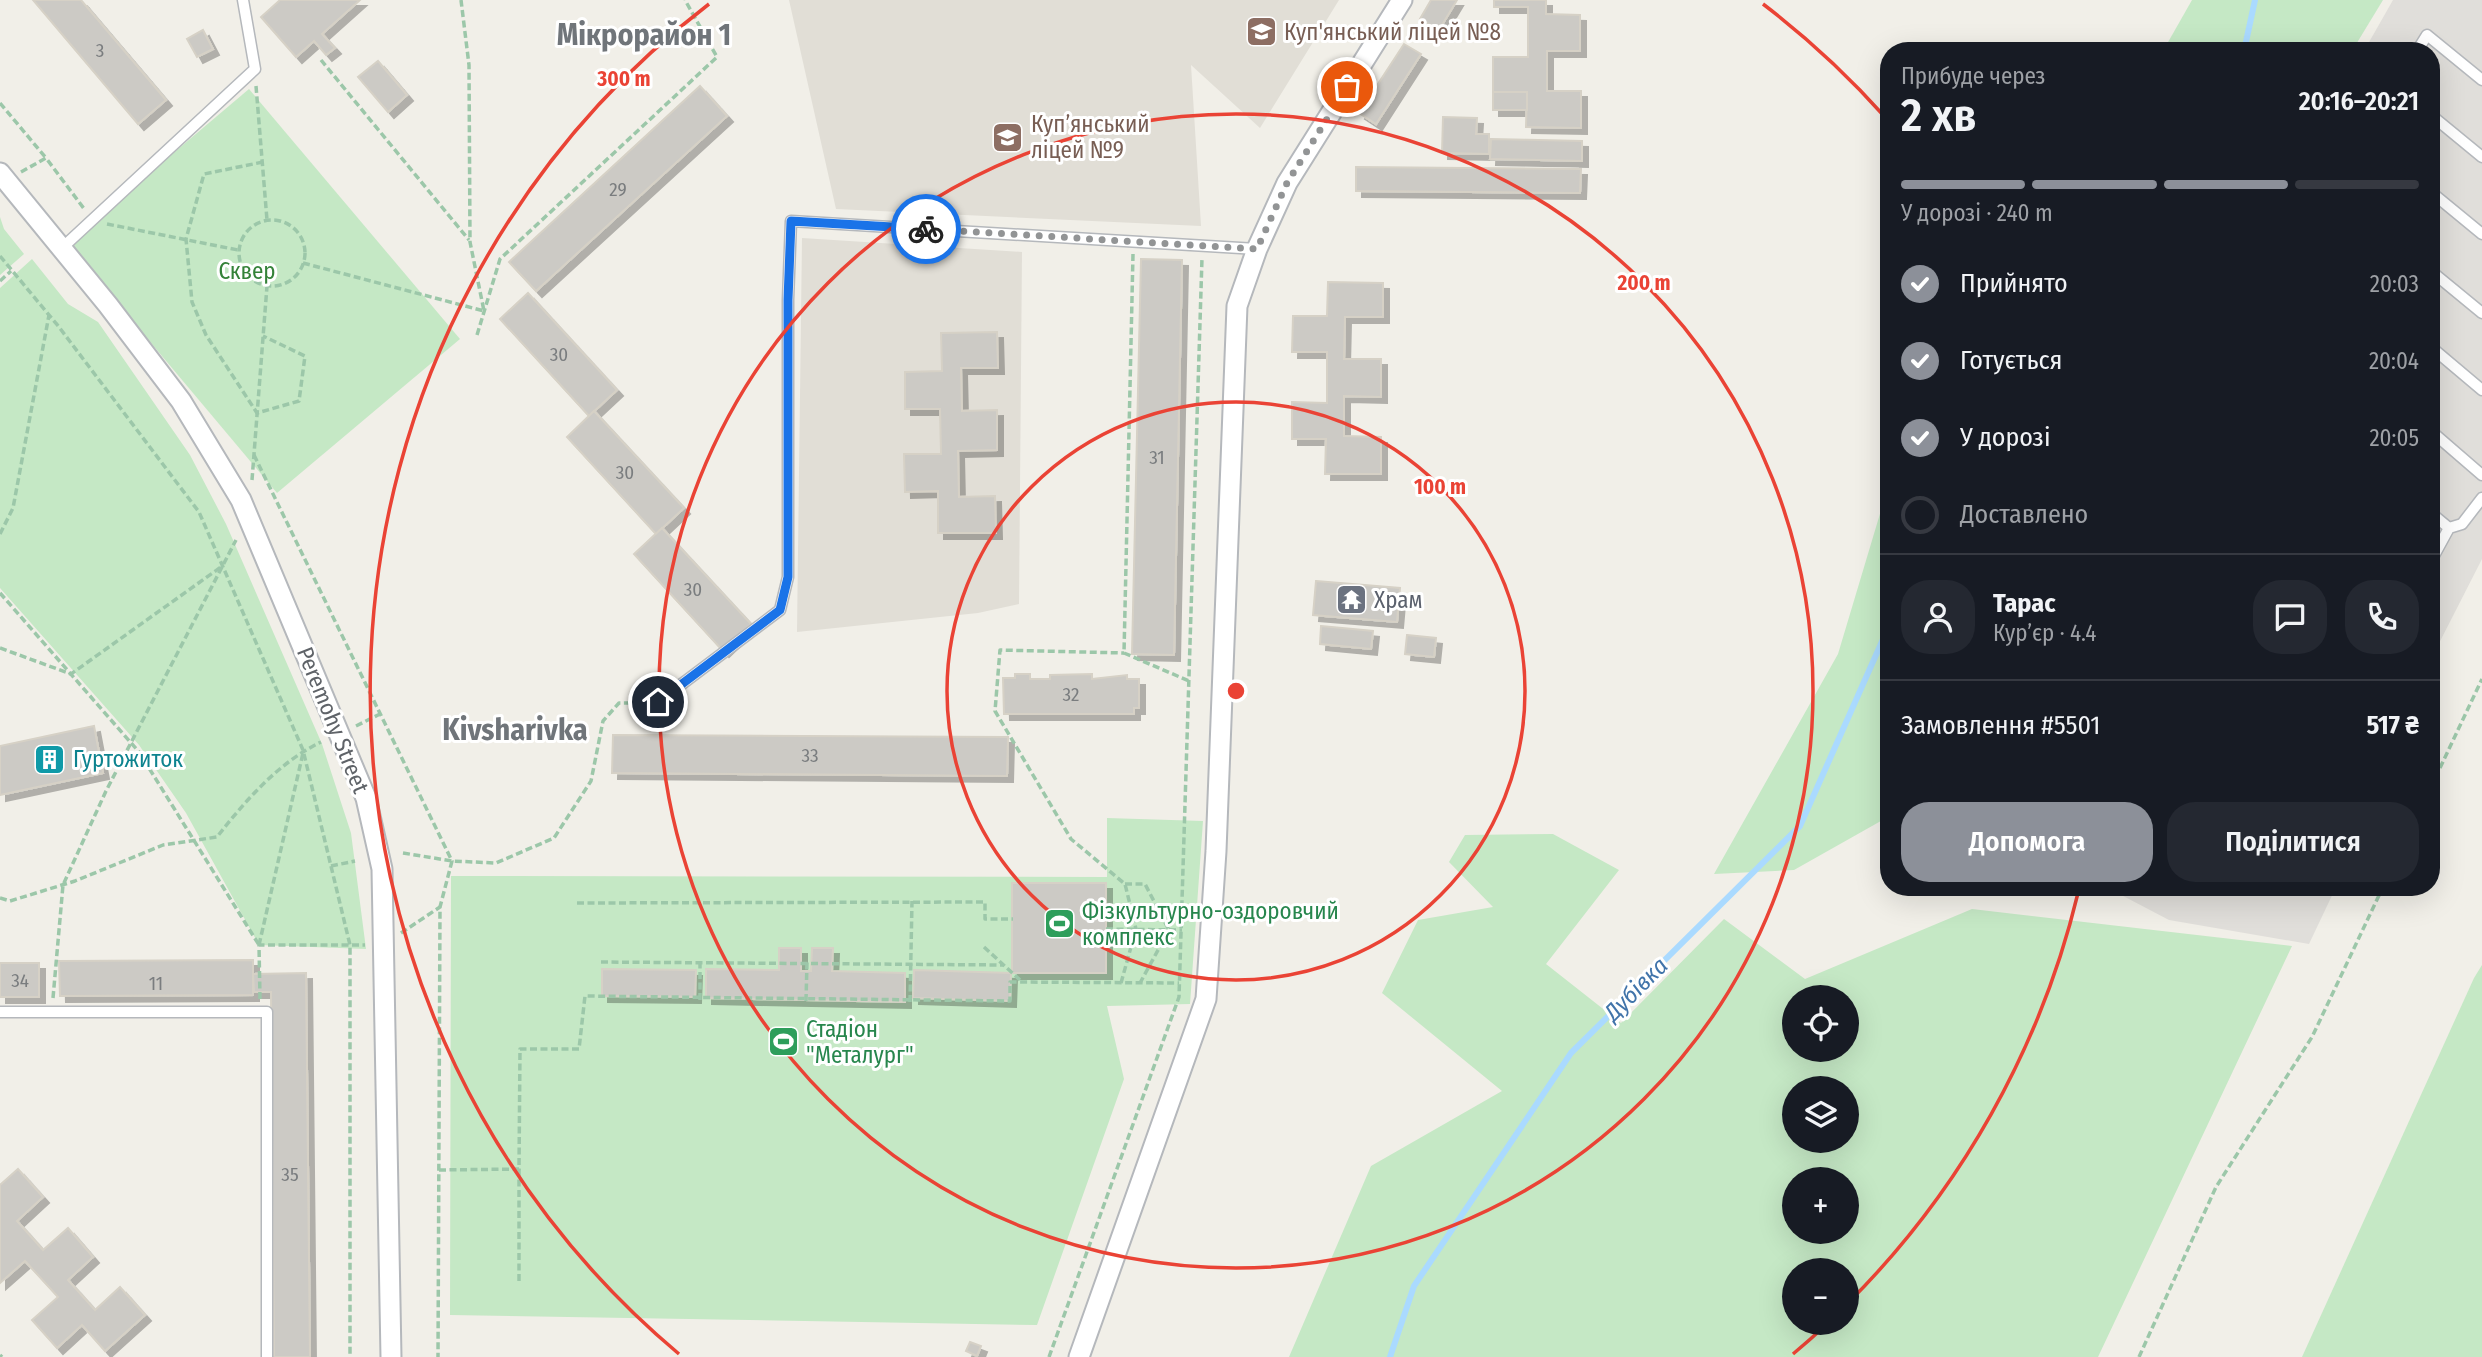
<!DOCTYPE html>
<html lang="uk">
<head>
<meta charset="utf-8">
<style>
	:root { --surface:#171b24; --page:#242831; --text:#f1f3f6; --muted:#9ea1a6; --line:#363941; --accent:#8c9099 }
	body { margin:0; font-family:"Fira Sans Condensed",sans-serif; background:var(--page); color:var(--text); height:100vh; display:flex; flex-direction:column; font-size:26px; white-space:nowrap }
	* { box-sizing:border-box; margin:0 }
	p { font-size:23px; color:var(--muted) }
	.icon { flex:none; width:38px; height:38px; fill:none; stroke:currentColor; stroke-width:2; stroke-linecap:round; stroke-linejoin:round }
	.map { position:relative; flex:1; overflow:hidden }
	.panel { position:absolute; left:1880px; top:42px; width:560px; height:854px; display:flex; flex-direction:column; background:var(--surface); border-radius:28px; box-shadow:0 7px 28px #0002 }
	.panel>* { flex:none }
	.controls { position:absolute; left:1782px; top:985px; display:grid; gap:14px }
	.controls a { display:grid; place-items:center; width:77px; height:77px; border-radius:50%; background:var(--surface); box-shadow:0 7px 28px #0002; font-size:35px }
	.pin { position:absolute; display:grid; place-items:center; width:60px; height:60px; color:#fff; margin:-30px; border:4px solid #fff; border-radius:50%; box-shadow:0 2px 7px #0007 }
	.courier { position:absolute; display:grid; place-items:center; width:70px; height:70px; margin:-35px; border:5px solid #1a73e8; border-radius:50%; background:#fff; color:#222; box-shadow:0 2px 9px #0007 }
	.head em { font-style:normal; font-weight:600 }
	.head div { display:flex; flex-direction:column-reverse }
	.head { display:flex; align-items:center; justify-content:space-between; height:119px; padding:0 21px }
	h1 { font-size:46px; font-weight:600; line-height:52px }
	.bar { display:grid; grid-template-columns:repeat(4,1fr); gap:10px 7px; align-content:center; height:84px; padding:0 21px }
	.bar i { height:9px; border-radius:5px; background:var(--line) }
	.bar .on { background:var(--accent) }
	.bar p { grid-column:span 4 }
	.line { display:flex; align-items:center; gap:18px; padding:0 21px; border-top:2px solid var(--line) }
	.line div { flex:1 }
	.round { display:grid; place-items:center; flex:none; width:74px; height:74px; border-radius:28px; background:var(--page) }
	ol { padding:0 21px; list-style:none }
	li { display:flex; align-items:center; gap:21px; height:77px }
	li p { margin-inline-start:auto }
	li .icon { padding:7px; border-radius:50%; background:var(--accent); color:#fff; stroke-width:4 }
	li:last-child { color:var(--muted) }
	li i { width:38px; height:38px; border:4px solid var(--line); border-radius:50% }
	.action { display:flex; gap:14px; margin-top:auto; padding:14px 21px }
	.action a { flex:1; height:80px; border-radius:28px; background:var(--accent); color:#fff; font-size:28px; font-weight:600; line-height:80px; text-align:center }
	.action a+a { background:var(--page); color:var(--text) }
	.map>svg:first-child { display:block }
	.industrial { fill:#e0deda }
	.education { fill:#e1ded6 }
	.green { fill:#c5e8c5; fill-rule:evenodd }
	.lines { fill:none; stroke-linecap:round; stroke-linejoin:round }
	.stream { stroke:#aadaff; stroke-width:6 }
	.building { fill:#cccac5; stroke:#d6d1c6; stroke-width:2; filter:url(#shadow) }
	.lane-casing { stroke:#b5b8bc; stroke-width:13 }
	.street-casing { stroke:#b5b8bc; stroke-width:23 }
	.path { stroke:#9cc7a9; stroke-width:3.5; stroke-dasharray:7 3.5; stroke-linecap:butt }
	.lane { stroke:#fff; stroke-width:10 }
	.street { stroke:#fff; stroke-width:19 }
	.done { stroke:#929495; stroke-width:7; stroke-dasharray:0 12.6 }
	.route { stroke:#1a73e8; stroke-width:9 }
	.ring { fill:none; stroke:#ea4335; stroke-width:3.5 }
	.labels { text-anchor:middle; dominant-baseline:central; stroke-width:6; stroke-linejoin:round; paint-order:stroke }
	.number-label { font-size:19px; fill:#7a7d7f }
	.education-label { font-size:23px; fill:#785e54; stroke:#fff; text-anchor:start }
	.park-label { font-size:23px; fill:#348238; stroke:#fff }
	.worship-label { font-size:23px; fill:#5b616d; stroke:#fff; text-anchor:start }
	.street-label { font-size:23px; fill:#5f6368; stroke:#fff }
	.culture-label { font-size:23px; fill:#0d838f; stroke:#fff; text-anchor:start }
	.leisure-label { font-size:23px; fill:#27864d; stroke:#fff; text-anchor:start }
	.water-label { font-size:24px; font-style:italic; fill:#4174aa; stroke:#fff }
	.district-label { font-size:30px; font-weight:bold; fill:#70757a; stroke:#fff }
	.centre { fill:#ea4335; stroke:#fff; stroke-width:3.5 }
	.ring-label { font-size:21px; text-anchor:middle; font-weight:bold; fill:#ea4335; stroke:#fff; stroke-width:6; stroke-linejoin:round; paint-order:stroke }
</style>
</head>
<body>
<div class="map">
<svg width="2482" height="1357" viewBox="0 0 2482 1357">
	<defs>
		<filter id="shadow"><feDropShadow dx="6" dy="6" stdDeviation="0" flood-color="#0004"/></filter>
	</defs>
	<rect width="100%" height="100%" fill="#f1efe8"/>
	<g class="industrial">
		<path d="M 2393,0 L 2482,0 L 2482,559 L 2431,659 L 2431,51 L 2364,51 Z"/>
		<path d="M 2106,887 L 2336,887 L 2309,944 L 2169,920 Z"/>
	</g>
	<g class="education">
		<path d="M 789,0 L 1339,0 L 1260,128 L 1191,65 L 1201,226 L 836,209 Z"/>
		<path d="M 802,238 L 1022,252 L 1019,604 L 978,613 L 797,632 Z"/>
	</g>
	<g class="green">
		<path d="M 2192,0 L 2383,0 L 2352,51 L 2163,51 Z"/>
		<path d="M 249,89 L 460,339 L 277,493 L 67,243 Z"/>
		<path d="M 0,217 L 4,229 L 24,254 L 0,275 Z"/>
		<path d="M 32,259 L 68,304 L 98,322 L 190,455 L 226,524 L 322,744 L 351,833 L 366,949 L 259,945 L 186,813 L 139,745 L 0,588 L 0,288 Z"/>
		<path d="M 1888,487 L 1888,817 L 1794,870 L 1714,874 L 1838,654 Z"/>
		<path d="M 1107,818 L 1203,821 L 1190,1004 L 1107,1006 L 1124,1079 L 1037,1325 L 450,1315 L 451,876 L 1107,877 Z"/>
		<path d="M 1553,834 L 1619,870 L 1546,964 L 1621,1023 L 1724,919 L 1805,979 L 1972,909 L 2292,946 L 2098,1357 L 1289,1357 L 1371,1166 L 1502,1091 L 1382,993 L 1418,920 L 1493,907 L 1449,862 L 1465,835 ZM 1794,998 L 1846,998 L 1846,1050 L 1794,1050 ZM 1794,1088 L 1846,1088 L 1846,1141 L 1794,1141 ZM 1794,1180 L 1846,1180 L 1846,1232 L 1794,1232 ZM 1794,1270 L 1846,1270 L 1846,1323 L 1794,1323 Z"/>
		<path d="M 2482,965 L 2482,1357 L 2302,1357 L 2474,978 Z"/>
	</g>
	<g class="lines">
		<g class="stream">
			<path d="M 2244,51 L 2255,0"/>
			<path d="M 1390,1357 L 1414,1286 L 1571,1053 L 1800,826 L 1888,628"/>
		</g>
	</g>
	<g class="building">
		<path d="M 33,0 L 81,0 L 166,100 L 138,124 Z"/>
		<path d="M 280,0 L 360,0 L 322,34 L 335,48 L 326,55 L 314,41 L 296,57 L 261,17 Z"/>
		<path d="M 1431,0 L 1457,0 L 1439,30 L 1420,19 Z"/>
		<path d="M 1494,0 L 1546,0 L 1546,14 L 1580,15 L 1580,51 L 1547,51 L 1547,91 L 1581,91 L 1581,128 L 1526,127 L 1527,92 L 1493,92 L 1493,57 L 1528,57 L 1528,7 L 1494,7 Z"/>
		<path d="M 203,30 L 213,49 L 197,57 L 187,39 Z"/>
		<path d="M 1404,44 L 1421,54 L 1376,124 L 1359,113 Z"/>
		<path d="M 378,61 L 407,95 L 388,112 L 358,77 Z"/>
		<path d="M 700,86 L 727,116 L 536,291 L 509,262 Z"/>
		<rect x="1493" y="92" width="34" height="18"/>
		<path d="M 1443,117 L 1477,118 L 1476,134 L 1489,134 L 1489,154 L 1442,153 Z"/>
		<path d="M 1491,139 L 1582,141 L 1582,161 L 1490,159 Z"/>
		<path d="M 1356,167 L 1581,169 L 1580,193 L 1356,191 Z"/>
		<path d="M 1141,259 L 1182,260 L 1174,655 L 1132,654 Z"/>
		<path d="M 1328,282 L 1383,283 L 1383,317 L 1345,317 L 1344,359 L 1381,359 L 1381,397 L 1344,396 L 1344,436 L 1381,437 L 1381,474 L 1325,474 L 1326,439 L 1292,439 L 1292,402 L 1327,403 L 1327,352 L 1292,352 L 1293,316 L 1327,316 Z"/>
		<path d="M 528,293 L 617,390 L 589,416 L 500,319 Z"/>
		<path d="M 997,332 L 998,368 L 961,368 L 962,411 L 997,410 L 997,450 L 958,451 L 959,497 L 995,496 L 996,533 L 938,533 L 938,491 L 905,492 L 904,454 L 941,454 L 940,409 L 905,409 L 905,372 L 942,371 L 941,333 Z"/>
		<path d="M 594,411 L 684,508 L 656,534 L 567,437 Z"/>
		<path d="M 662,528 L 751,624 L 723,651 L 634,554 Z"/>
		<path d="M 1316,581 L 1400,588 L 1397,622 L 1313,615 Z"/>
		<path d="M 1321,626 L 1373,631 L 1371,649 L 1320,644 Z"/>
		<path d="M 1407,635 L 1436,638 L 1434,657 L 1405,654 Z"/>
		<path d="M 1015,674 L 1030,674 L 1030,679 L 1050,679 L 1050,675 L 1092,674 L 1092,679 L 1127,675 L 1127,679 L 1139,679 L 1139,708 L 1134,708 L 1134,714 L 1004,714 L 1003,678 L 1015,678 Z"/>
		<path d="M 94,726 L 103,773 L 0,795 L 0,746 Z"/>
		<path d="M 613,735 L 1008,737 L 1007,776 L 612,773 Z"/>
		<rect x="1012" y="883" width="94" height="90"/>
		<path d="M 779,948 L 801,948 L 801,971 L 811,971 L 812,948 L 833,948 L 832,971 L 905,973 L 905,1002 L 706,998 L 706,969 L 779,970 Z"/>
		<path d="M 253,960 L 253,995 L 60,996 L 59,961 Z"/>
		<rect x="0" y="963" width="39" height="34"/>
		<path d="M 602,969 L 696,970 L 695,997 L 602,996 Z"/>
		<path d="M 914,970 L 1011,973 L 1010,1001 L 913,998 Z"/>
		<path d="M 306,973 L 310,1357 L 274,1357 L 271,992 L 254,992 L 253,974 Z"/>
		<path d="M 18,1169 L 43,1197 L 17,1221 L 43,1250 L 68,1228 L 93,1257 L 68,1280 L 95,1310 L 120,1287 L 145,1315 L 105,1351 L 82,1325 L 57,1348 L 32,1320 L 58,1297 L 25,1261 L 0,1283 L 0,1185 Z"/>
		<path d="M 970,1342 L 981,1346 L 977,1356 L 966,1351 Z"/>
	</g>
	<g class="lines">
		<defs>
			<g id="lane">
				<path d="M 2417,51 L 2427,35 L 2482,80"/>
				<path d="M 2431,115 L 2482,157"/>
				<path d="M 2431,192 L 2482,234"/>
				<path d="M 62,248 L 255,69 L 243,0"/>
				<path d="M 2431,271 L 2482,313"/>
				<path d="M 2431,347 L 2482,390"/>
				<path d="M 2431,431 L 2482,475"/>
				<path d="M 2431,513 L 2449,528"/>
				<path d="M 2431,561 L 2449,528 L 2462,524 L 2482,498"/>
				<path d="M 658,702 L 780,610 L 788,577 L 788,300 L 791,221 L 1257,249"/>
				<path d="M 0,1012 L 267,1012 L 267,1357"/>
			</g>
			<g id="street">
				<path d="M 0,173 L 108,305 L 181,401 L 241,500 L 366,798 L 382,869 L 391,1357"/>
				<path d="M 1079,1357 L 1206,999 L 1216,851 L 1237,306 L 1257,249 L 1287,183 L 1402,0"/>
			</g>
		</defs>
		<use href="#lane" class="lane-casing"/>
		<use href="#street" class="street-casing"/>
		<g class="path">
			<path d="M 321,60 L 469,240"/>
			<path d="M 256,86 L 267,220"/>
			<path d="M 0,103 L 46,158"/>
			<path d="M 263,162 L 204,174 L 186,239 L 192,302 L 206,335 L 257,413 L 299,401 L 305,356 L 263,336"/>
			<path d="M 21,172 L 46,158 L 85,210"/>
			<circle cx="272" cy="253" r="33"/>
			<path d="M 107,224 L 238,250"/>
			<path d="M 1133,254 L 1124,653 L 1189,681"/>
			<path d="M 0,256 L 59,327 L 199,512 L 303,750 L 350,945 L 350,1357"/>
			<path d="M 303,263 L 484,311 L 470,242 L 469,65 L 461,0"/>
			<path d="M 0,281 L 11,271"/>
			<path d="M 477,335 L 500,259 L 717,57 L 685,0"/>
			<path d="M 254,455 L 452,861 L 440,907 L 438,1357"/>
			<path d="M 252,480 L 267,286"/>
			<path d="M 0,534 L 13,508 L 49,315"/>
			<path d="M 0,593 L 139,752 L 259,945"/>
			<path d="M 0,648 L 71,674 L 221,567"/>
			<path d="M 356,726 L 380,714"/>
			<path d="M 2431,787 L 2482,679"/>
			<path d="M 403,853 L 452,861 L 496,863 L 554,838 L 591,781 L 603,721 L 619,703 L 645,703"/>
			<path d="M 331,866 L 355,861"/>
			<path d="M 1125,884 L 1145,884 L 1169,930 L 1140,983"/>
			<path d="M 0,898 L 10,901 L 75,881 L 163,845 L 217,837 C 245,801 279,762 321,742"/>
			<path d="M 577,903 L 985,902 L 985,919 L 1013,919"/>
			<path d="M 1106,929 L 1182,930"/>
			<path d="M 401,933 L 440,907"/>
			<path d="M 259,945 L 303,753"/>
			<path d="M 984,947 L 1020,980"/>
			<path d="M 601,962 L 1003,965"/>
			<path d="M 1121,983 L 1136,929 L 1125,884 L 1071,839 L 995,711 L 1000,650 L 1124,653"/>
			<path d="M 53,998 L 63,885 L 106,791 L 236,540"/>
			<path d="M 260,999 L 259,945 L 365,945"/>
			<path d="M 700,1000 L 700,962"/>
			<path d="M 806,1001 L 807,962"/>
			<path d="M 910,1002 L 912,901"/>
			<path d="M 519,1169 L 519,1281"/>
			<path d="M 439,1170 L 519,1169 L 520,1049 L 579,1049 L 585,996 L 1010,1001 L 1010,982 L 1179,983"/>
			<path d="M 0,1355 L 2,1357"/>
			<path d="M 1049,1357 L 1179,997 L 1202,258"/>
			<path d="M 2139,1357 L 2216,1187 L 2312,1037 L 2383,887"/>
		</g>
		<use href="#lane" class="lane"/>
		<use href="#street" class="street"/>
	</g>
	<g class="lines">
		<path class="done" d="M 926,229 L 1257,249 L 1287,183 L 1347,87"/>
		<path class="route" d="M 658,702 L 780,610 L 788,577 L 788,300 L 791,221 L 926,229"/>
	</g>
	<g class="ring">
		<circle cx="1236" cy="691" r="289"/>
		<circle cx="1236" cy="691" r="577"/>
		<path d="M2078 893A866 866 0 0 1 1848 1303M1827 1324A866 866 0 0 1 1793 1354M679 1354A866 866 0 0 1 709 4M1763 4A866 866 0 0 1 1885 117"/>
	</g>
	<defs>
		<symbol id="school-square" viewBox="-11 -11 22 22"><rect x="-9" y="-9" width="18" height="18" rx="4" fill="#8d6e63" stroke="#fff"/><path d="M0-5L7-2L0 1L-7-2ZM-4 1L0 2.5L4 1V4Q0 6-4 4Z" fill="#fff"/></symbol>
		<symbol id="temple-square" viewBox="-11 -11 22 22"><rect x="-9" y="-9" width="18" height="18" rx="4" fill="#6b7280" stroke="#fff"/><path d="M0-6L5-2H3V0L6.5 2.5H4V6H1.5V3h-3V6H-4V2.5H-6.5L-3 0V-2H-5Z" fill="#fff"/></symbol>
		<symbol id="building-square" viewBox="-11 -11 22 22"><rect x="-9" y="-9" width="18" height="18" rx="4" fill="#0f9aa8" stroke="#fff"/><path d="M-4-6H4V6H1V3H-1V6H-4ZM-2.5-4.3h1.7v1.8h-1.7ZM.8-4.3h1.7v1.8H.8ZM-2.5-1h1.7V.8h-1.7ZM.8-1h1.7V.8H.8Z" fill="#fff"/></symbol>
		<symbol id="stadium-square" viewBox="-11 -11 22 22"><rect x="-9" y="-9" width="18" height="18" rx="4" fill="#2e9e5b" stroke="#fff"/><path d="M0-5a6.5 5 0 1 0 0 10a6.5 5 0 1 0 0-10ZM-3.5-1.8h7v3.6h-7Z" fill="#fff"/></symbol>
	</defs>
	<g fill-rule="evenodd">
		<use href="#school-square" x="1244" y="14" width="35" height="35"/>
		<use href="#school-square" x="990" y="120" width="35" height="35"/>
		<use href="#temple-square" x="1334" y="582" width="35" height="35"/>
		<use href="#building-square" x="32" y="742" width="35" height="35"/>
		<use href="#stadium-square" x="1042" y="906" width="35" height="35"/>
		<use href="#stadium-square" x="766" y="1024" width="35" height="35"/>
	</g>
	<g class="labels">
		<g class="number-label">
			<text x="100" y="50">3</text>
			<text x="618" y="189">29</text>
			<text x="559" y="354">30</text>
			<text x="1157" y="457">31</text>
			<text x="625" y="472">30</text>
			<text x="693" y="589">30</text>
			<text x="1071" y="694">32</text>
			<text x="810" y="755">33</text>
			<text x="20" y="980">34</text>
			<text x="156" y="983">11</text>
			<text x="290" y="1174">35</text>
		</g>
		<g class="education-label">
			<text x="1284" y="32">Куп'янський ліцей №8</text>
			<text x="1031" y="124">Куп’янський<tspan x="1031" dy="26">ліцей №9</tspan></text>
		</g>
		<g class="park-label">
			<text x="247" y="271">Сквер</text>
		</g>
		<g class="worship-label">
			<text x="1374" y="600">Храм</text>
		</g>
		<g class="street-label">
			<text transform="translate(333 720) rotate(68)">Peremohy Street</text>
		</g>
		<g class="culture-label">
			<text x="73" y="759">Гуртожиток</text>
		</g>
		<g class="leisure-label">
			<text x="1082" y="911">Фізкультурно-оздоровчий<tspan x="1082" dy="26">комплекс</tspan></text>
			<text x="806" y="1029">Стадіон<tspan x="806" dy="26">"Металург"</tspan></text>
		</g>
		<g class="water-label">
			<text transform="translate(1636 989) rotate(-45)">Дубівка</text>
		</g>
		<g class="district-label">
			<text x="644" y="35">Мікрорайон 1</text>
			<text x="515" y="730">Kivsharivka</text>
		</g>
	</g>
	<circle cx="1236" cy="691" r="10" class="centre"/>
	<g class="ring-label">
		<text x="624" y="86">300 m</text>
		<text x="1644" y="290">200 m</text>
		<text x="1440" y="494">100 m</text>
	</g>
</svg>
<div class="controls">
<a><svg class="icon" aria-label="locate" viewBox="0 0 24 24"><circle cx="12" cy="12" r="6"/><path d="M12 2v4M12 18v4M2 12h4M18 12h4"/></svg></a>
<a><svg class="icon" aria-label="layers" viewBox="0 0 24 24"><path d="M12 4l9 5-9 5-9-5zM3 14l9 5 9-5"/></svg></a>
<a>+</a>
<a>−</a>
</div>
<div class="pin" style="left:1347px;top:87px;background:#ea580c"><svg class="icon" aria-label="bag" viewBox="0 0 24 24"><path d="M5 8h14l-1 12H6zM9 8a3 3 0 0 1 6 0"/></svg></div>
<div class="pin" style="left:658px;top:702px;background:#1f2937"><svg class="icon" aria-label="home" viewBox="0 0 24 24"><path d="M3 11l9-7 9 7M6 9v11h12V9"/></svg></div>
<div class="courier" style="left:926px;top:229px"><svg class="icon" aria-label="bike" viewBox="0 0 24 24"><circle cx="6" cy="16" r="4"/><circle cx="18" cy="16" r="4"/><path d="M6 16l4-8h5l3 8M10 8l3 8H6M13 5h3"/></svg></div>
<section class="panel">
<div class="head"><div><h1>2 хв</h1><p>Прибуде через</p></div><em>20:16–20:21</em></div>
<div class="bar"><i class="on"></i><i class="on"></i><i class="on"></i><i></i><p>У дорозі · 240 m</p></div>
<ol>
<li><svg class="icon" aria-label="check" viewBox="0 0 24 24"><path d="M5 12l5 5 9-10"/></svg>Прийнято<p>20:03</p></li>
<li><svg class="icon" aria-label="check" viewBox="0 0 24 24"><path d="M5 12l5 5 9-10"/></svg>Готується<p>20:04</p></li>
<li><svg class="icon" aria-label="check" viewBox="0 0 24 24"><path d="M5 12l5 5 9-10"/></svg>У дорозі<p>20:05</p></li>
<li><i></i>Доставлено</li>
</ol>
<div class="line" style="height:126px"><a class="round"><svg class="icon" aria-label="person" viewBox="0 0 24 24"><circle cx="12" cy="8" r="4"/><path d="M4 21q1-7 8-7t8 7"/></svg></a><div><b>Тарас</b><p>Кур’єр · 4.4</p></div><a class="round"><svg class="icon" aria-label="chat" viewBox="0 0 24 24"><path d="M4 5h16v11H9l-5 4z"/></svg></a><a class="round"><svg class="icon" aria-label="phone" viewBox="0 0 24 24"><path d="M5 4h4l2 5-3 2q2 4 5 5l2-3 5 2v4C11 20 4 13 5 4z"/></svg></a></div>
<div class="line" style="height:91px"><div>Замовлення #5501</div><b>517 ₴</b></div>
<div class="action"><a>Допомога</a><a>Поділитися</a></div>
</section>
</div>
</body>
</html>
